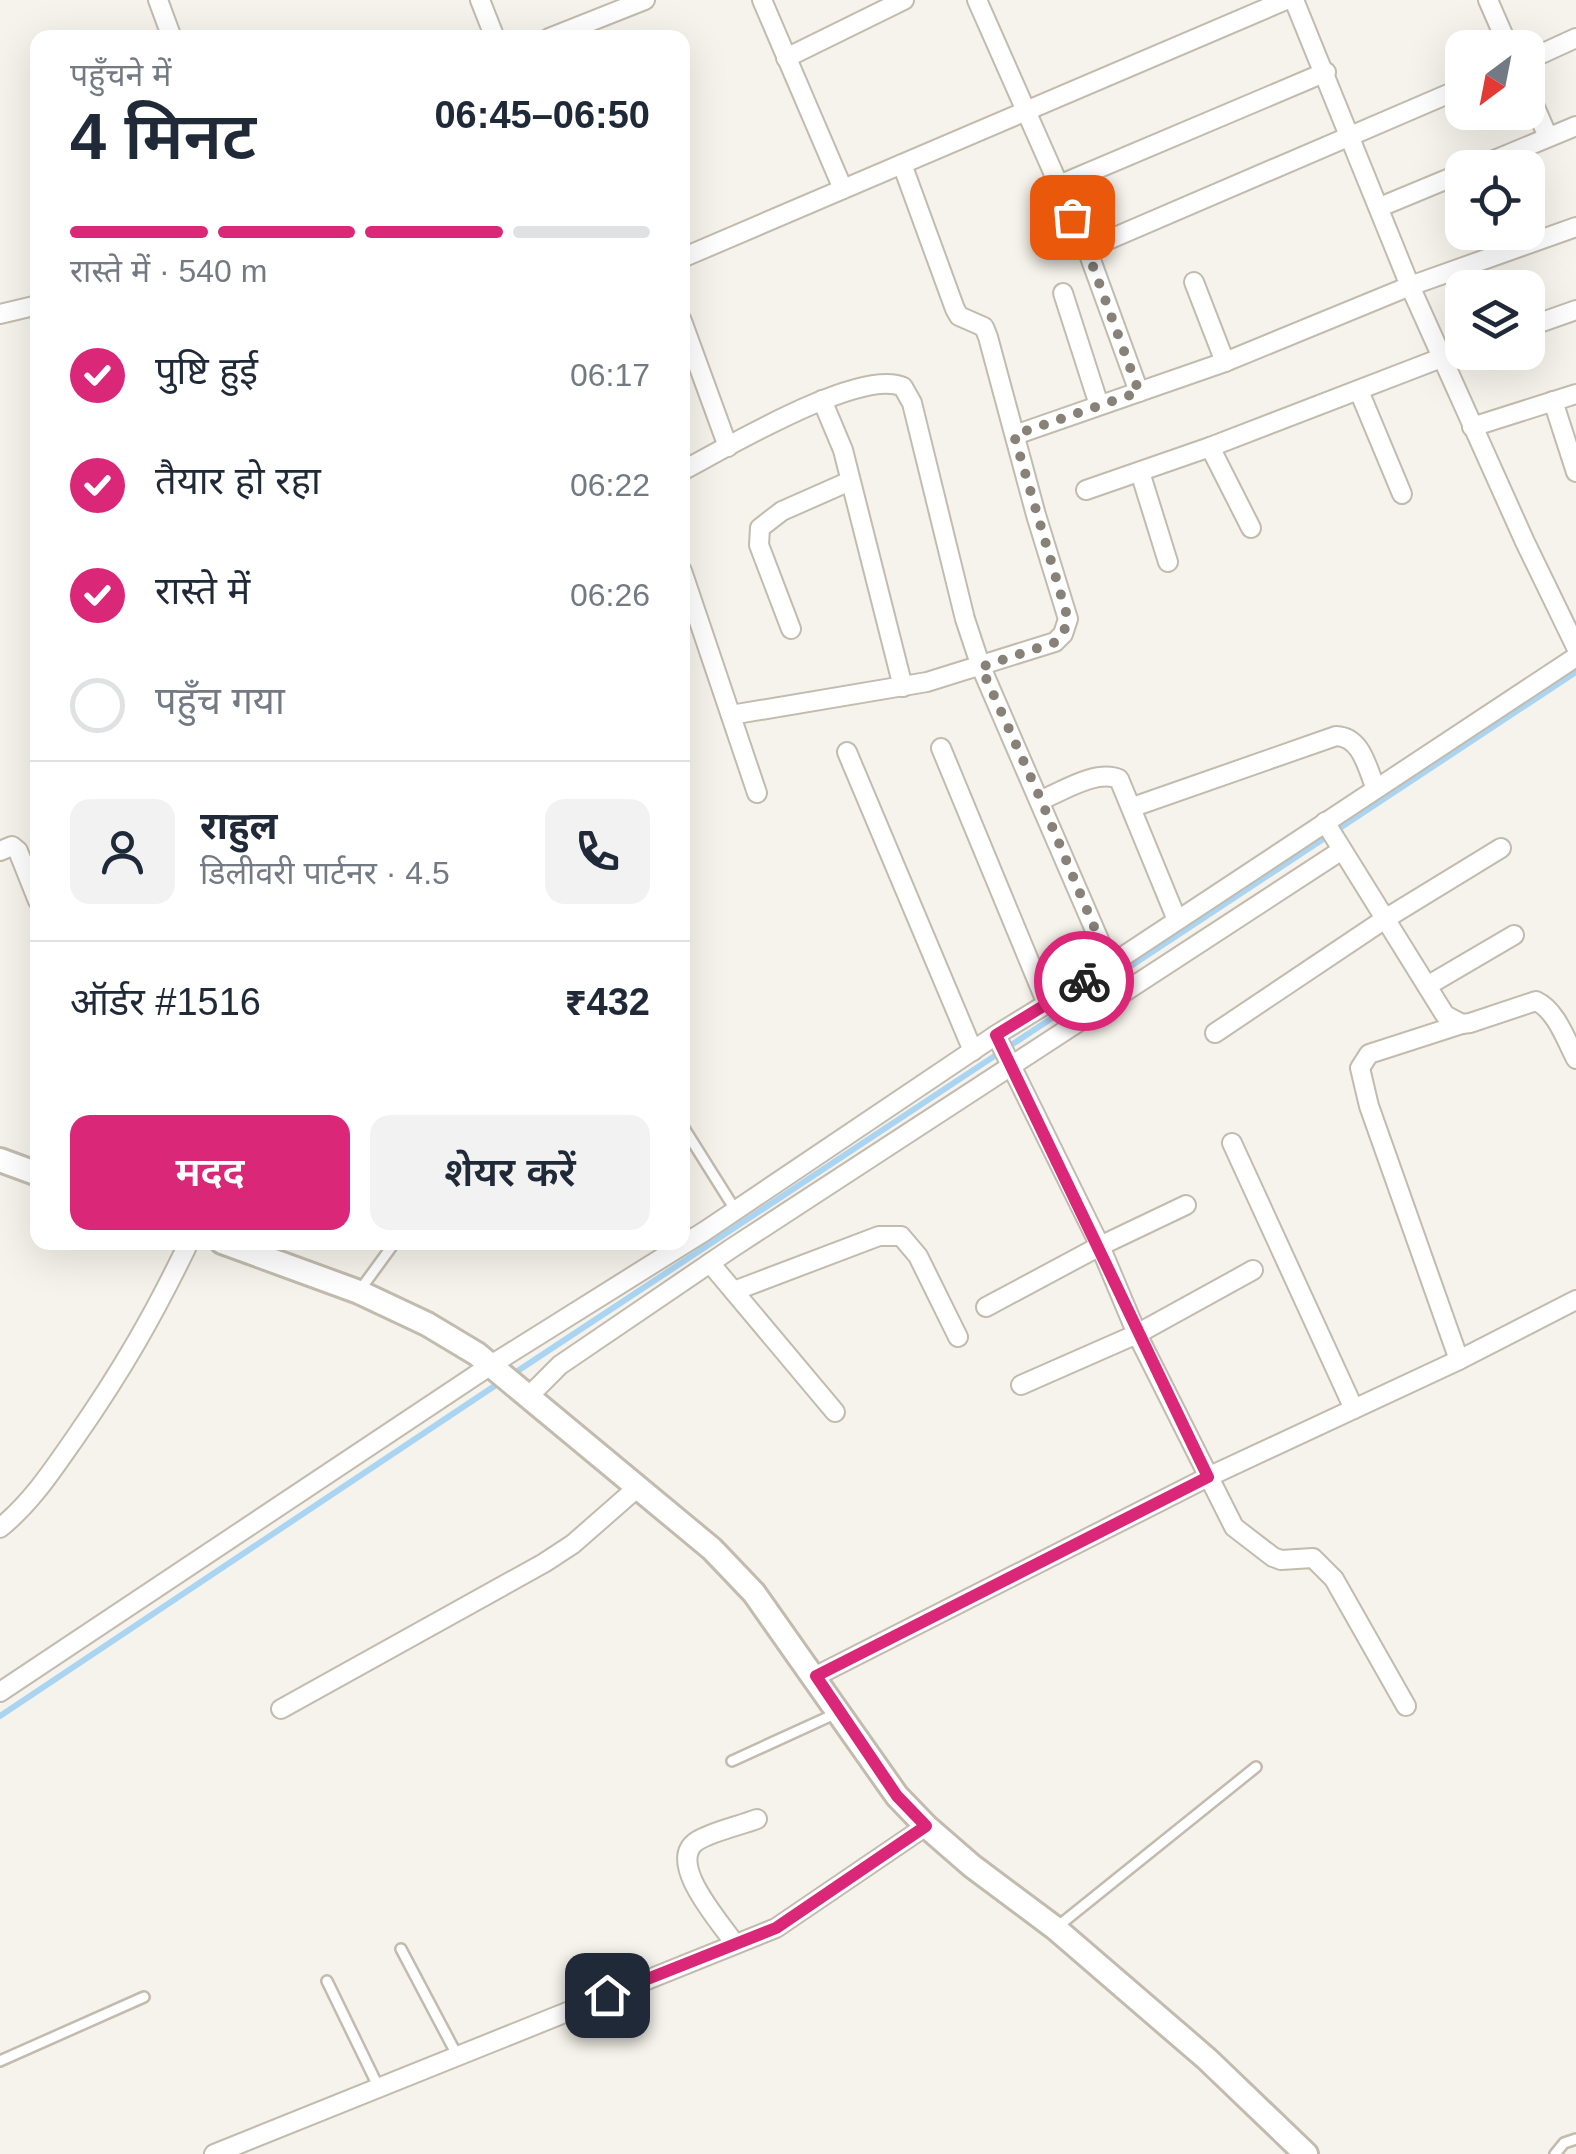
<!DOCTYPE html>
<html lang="hi">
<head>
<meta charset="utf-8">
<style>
	:root { --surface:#fff; --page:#f2f2f3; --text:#1f2937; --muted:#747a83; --line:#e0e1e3; --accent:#db2777 }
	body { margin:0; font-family:Arial,"Noto Sans Devanagari",sans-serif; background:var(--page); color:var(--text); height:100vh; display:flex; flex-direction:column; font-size:38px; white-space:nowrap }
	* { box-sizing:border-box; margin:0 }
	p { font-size:32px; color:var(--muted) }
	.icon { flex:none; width:55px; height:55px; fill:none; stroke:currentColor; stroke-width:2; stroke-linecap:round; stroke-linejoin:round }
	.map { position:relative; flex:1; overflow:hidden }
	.panel { position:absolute; left:30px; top:30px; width:660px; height:1220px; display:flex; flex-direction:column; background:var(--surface); border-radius:20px; box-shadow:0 10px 40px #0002 }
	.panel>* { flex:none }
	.needle { width:65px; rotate:212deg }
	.tools { position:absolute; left:1445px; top:30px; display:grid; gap:20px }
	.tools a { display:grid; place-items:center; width:100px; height:100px; border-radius:20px; background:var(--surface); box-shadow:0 10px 40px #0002; font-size:50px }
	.pin { position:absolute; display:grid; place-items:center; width:85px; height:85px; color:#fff; margin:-42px; border-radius:20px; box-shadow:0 5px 15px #0006 }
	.courier { position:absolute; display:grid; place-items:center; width:100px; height:100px; margin:-50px; border:8px solid #db2777; border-radius:50%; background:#fff; color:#222; box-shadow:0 2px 12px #0007 }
	.summary em { font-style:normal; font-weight:600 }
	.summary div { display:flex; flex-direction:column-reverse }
	.summary { display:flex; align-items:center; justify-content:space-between; height:170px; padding:0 40px }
	h1 { font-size:65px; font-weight:600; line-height:75px }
	.bar { display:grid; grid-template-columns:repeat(4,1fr); gap:15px 10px; align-content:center; height:120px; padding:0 40px }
	.bar i { height:12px; border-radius:8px; background:var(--line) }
	.bar .current { background:var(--accent) }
	.bar p { grid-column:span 4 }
	.line { display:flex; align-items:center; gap:25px; padding:0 40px; border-top:2px solid var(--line) }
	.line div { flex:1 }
	.round { display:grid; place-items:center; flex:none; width:105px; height:105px; border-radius:20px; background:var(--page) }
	ol { padding:0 40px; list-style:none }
	li { display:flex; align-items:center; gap:30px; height:110px }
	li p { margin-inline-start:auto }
	li .icon { padding:10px; border-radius:50%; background:var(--accent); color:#fff; stroke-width:4 }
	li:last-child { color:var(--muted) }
	li i { width:55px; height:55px; border:5px solid var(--line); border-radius:50% }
	.button { display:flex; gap:20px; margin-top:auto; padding:20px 40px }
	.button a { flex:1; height:115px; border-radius:20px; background:var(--accent); color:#fff; font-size:40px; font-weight:600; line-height:115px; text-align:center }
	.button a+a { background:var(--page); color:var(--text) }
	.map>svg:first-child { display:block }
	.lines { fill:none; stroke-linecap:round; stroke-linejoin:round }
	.stream { stroke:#a9d4f2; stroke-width:6 }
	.service-casing { stroke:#c2bbae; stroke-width:14 }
	.minor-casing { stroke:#c2bbae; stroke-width:22 }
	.tertiary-casing { stroke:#c2bbae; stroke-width:28 }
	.service { stroke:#fff; stroke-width:9 }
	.minor { stroke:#fff; stroke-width:18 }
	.tertiary { stroke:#fff; stroke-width:22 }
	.done { stroke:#878178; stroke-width:10; stroke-dasharray:0 18 }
	.route { stroke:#db2777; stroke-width:12 }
</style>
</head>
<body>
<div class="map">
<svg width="1576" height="2154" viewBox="0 0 1576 2154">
	<rect width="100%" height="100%" fill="#f6f3ec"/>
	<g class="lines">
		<g class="stream">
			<path d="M 513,1374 L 1576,672"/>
			<path d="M 0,1716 L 502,1381"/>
		</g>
		<defs>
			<g id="service">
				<path d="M 682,1125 L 736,1211"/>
				<path d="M 360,1290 L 395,1242"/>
				<path d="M 732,1761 L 837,1713"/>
				<path d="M 1057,1927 L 1256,1767"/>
				<path d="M 401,1949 L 457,2055"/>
				<path d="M 327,1981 L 378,2086"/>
				<path d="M 0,2061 L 144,1997"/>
				<path d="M 1555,2154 L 1564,2143 L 1576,2139"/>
			</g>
			<g id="minor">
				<path d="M 158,0 L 172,38"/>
				<path d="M 480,0 L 495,38"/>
				<path d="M 762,0 L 843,189"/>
				<path d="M 977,0 L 1087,249 L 1139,392"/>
				<path d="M 1294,0 L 1410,286 L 1525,542 L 1576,647"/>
				<path d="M 1488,0 L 1509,48"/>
				<path d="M 549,38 L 645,0"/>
				<path d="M 786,58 L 904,0"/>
				<path d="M 1528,60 L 1576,38"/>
				<path d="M 1528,91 L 1548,137"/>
				<path d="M 1475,168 L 1576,126"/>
				<path d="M 1059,185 L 1326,72"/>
				<path d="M 1380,207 L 1462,173"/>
				<path d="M 1087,249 L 1462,88"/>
				<path d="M 682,258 L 1286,0"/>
				<path d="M 1194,282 L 1225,362"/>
				<path d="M 1063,293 L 1099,405"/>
				<path d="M 0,314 L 38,305"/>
				<path d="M 682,321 L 728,447"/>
				<path d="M 1528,327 L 1576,310"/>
				<path d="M 1359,391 L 1402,494"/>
				<path d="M 822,400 L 843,450 L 903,687"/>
				<path d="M 1553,401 L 1576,472"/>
				<path d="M 1472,427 L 1576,394"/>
				<path d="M 1015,435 L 1225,362 L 1410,286 L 1576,227"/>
				<path d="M 1210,447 L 1251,528"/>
				<path d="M 682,471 C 724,449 861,367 903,387 L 912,403 L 965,619 L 981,667 L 1110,965"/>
				<path d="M 1140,472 L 1168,562"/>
				<path d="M 1086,490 L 1210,447 L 1462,350"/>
				<path d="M 682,571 L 757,793"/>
				<path d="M 791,629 L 759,545 L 760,528 L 782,511 L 850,481"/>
				<path d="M 731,715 L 927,682 L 1055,642 L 1063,634 L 1068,619 L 1036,515 L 988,337 L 984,327 L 959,316 L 955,309 L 902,164"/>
				<path d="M 941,748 L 1047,1004"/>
				<path d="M 847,752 L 973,1051"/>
				<path d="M 1041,800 C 1063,791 1097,769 1119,779 L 1177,920"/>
				<path d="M 1133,807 L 1336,736 C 1362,737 1367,768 1376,789"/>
				<path d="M 1325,822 L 1445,1015 L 1462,1024 L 1470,1023 L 1536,1001 C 1556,1010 1566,1040 1576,1059"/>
				<path d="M 0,851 L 12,846 L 18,851 L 38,901"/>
				<path d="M 1427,986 L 1514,935"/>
				<path d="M 1215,1033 L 1385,919 L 1501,848"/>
				<path d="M 996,1035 L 1100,1246 L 1137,1334 L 1234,1527 L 1273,1557 L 1281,1560 L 1313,1558 L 1334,1579 L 1406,1706"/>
				<path d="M 1232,1143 L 1354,1409"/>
				<path d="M 710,1263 L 835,1412"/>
				<path d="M 734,1291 L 879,1236 L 901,1236 L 918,1256 L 958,1337"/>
				<path d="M 986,1307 L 1100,1246 L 1186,1205"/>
				<path d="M 1459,1360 L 1369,1106 L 1360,1068 L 1369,1054 L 1462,1024"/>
				<path d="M 1021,1385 L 1137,1334 L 1253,1270"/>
				<path d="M 529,1396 L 560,1365 L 732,1248 L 1342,850"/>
				<path d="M 0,1528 C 31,1503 52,1471 75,1438 C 121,1372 154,1315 189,1242"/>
				<path d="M 816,1676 L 1208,1477 L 1459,1360 L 1576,1300"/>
				<path d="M 0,1692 L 491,1365 L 705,1231 L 996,1035 L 1110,965 L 1576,657"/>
				<path d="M 281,1709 L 544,1563 L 573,1544 L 638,1487"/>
				<path d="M 735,1944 C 721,1923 665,1862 697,1841 C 713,1831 739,1826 757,1819"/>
				<path d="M 214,2154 L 776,1928 L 926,1826"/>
			</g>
			<g id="tertiary">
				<path d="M 0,1160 L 38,1174"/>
				<path d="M 222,1242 L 359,1292 L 427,1324 L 477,1354 L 712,1549 L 754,1593 L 897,1796 L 926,1826 L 972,1866 L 1055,1928 L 1207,2059 L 1306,2154"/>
			</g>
		</defs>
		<use href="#service" class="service-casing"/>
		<use href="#minor" class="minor-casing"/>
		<use href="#tertiary" class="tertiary-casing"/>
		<use href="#service" class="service"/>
		<use href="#minor" class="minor"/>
		<use href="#tertiary" class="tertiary"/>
	</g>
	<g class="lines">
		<path class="done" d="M 1072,217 L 1087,250 L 1139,392 L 1014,435 L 1068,619 L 1063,634 L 1056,642 L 981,667 L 1041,800 L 1110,965 L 1084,981"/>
		<path class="route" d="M 607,1995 L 776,1928 L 926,1826 L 897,1796 L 816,1676 L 1208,1477 L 996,1035 L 1084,981"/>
	</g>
</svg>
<div class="tools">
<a><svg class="needle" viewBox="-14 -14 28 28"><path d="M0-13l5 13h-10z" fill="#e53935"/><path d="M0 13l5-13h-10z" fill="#747a83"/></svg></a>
<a><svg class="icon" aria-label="locate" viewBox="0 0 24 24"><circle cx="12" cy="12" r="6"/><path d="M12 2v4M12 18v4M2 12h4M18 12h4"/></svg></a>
<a><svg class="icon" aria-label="layers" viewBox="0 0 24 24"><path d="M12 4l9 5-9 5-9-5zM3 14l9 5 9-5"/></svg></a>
</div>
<div class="pin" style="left:1072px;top:217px;background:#ea580c"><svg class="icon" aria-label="bag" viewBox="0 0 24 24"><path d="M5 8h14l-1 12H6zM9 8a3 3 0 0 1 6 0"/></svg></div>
<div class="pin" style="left:607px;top:1995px;background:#1f2937"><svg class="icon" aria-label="home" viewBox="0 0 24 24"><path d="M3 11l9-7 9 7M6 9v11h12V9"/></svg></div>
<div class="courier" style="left:1084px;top:981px"><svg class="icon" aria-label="bike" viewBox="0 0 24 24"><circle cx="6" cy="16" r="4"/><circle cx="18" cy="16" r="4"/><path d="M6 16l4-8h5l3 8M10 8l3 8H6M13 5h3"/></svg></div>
<section class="panel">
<div class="summary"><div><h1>4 मिनट</h1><p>पहुँचने में</p></div><em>06:45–06:50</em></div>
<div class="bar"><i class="current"></i><i class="current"></i><i class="current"></i><i></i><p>रास्ते में · 540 m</p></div>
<ol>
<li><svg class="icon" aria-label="check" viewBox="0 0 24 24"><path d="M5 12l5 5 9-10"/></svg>पुष्टि हुई<p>06:17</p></li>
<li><svg class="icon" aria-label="check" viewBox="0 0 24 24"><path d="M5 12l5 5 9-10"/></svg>तैयार हो रहा<p>06:22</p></li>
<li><svg class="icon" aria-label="check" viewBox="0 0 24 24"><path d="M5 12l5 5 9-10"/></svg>रास्ते में<p>06:26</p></li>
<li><i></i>पहुँच गया</li>
</ol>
<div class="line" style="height:180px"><a class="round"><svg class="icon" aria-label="person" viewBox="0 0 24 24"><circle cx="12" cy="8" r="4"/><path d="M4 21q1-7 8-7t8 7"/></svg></a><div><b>राहुल</b><p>डिलीवरी पार्टनर · 4.5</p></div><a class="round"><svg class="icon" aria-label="phone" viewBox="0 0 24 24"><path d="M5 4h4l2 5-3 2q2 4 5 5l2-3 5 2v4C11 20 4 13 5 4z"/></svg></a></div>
<div class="line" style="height:130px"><div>ऑर्डर #1516</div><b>₹432</b></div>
<div class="button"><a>मदद</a><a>शेयर करें</a></div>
</section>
</div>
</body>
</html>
